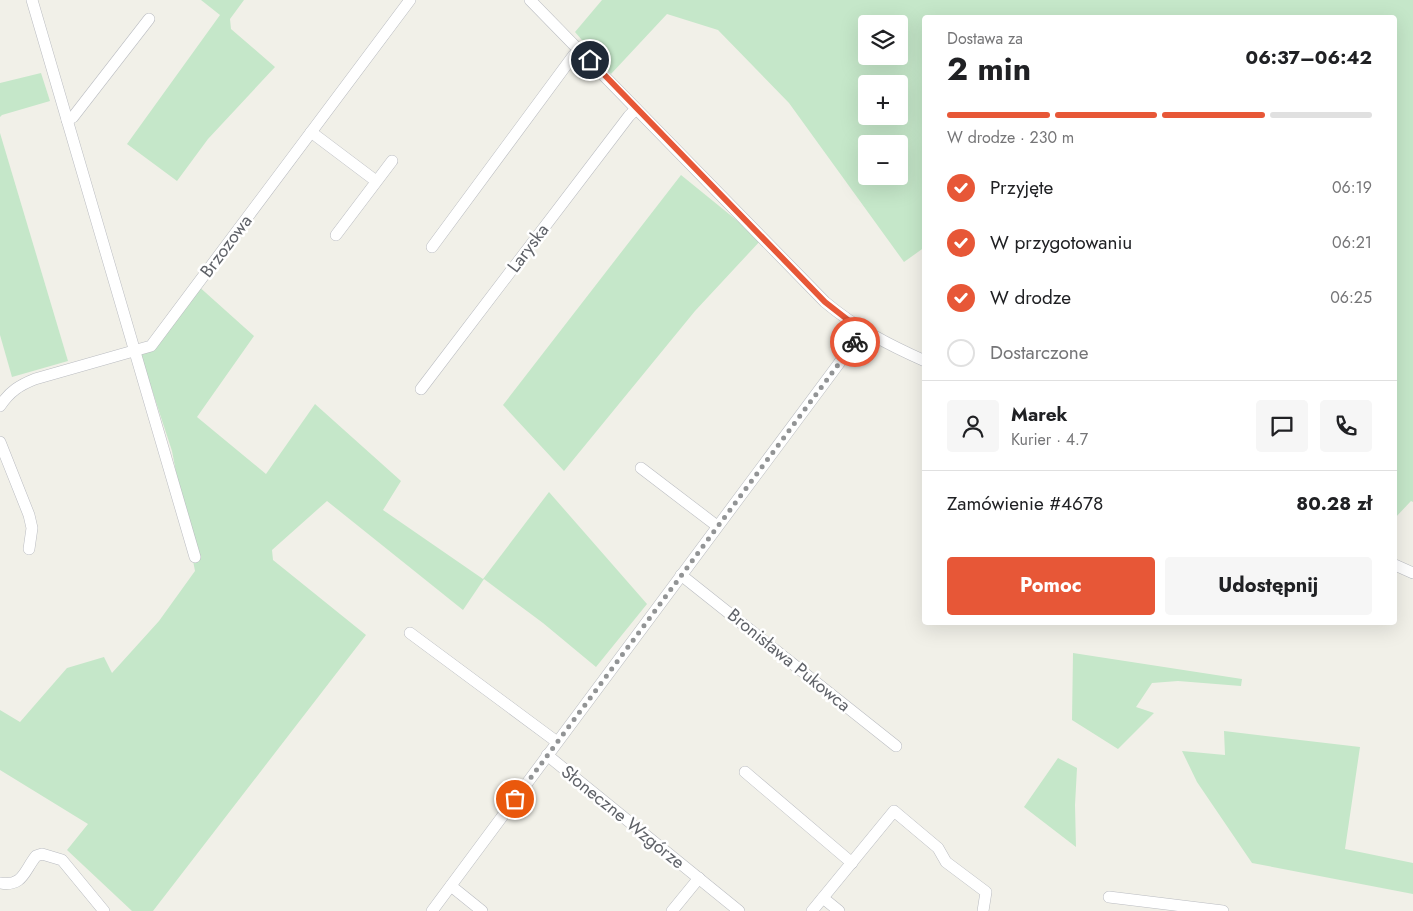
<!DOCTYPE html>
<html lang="pl">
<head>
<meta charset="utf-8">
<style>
	:root { --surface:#fff; --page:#f6f6f6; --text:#202124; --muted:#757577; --line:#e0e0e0; --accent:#e75737 }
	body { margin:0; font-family:Jost,sans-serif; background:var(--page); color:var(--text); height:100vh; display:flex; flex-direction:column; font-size:19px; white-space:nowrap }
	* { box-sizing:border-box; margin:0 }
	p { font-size:16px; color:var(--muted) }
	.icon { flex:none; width:28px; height:28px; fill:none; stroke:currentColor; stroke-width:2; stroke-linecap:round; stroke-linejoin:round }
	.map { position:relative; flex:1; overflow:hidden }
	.panel { position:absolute; left:922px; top:15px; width:475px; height:610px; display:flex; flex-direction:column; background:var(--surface); border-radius:5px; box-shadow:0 5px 20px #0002 }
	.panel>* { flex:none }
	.buttons { position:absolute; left:858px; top:15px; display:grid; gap:10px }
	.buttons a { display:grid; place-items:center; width:50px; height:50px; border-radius:5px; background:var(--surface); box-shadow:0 5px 20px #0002; font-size:25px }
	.pin { position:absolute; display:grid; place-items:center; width:42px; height:42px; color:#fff; margin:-21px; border:2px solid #fff; border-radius:50%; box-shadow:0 1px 5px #0007 }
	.courier { position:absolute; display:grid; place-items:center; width:50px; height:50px; margin:-25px; border:4px solid #e75737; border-radius:50%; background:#fff; color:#222; box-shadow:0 1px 6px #0007 }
	.headline em { font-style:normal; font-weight:700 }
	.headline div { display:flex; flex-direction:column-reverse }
	.headline { display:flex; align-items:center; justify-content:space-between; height:85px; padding:0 25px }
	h1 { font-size:32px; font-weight:700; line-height:38px }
	.bar { display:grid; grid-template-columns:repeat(4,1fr); gap:8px 5px; align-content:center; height:60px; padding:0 25px }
	.bar i { height:6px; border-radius:4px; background:var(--line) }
	.bar .on { background:var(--accent) }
	.bar p { grid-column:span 4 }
	.line { display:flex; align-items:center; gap:12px; padding:0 25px; border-top:1px solid var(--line) }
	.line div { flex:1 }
	.round { display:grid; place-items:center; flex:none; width:52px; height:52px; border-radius:5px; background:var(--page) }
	ol { padding:0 25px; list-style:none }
	li { display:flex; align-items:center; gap:15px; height:55px }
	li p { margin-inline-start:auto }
	li .icon { padding:5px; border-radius:50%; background:var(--accent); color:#fff; stroke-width:4 }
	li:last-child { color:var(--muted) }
	li i { width:28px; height:28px; border:2px solid var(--line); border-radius:50% }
	.cta { display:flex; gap:10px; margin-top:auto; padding:10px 25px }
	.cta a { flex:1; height:58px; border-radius:5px; background:var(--accent); color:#fff; font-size:20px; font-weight:700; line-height:58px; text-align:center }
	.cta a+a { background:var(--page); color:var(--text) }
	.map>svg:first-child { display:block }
	.green { fill:#c5e7c9; fill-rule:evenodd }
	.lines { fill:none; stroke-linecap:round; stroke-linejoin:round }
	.minor-casing { stroke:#babcc1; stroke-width:12 }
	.minor { stroke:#fff; stroke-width:11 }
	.done { stroke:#929495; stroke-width:5; stroke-dasharray:0 9 }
	.route { stroke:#e75737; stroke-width:6 }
	.labels { text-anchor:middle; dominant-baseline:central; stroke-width:5; stroke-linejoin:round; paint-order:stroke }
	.street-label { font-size:18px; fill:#5f6268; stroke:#fff }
</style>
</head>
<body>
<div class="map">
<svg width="1413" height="911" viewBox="0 0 1413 911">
	<rect width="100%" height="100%" fill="#f1f0e8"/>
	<g class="green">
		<path d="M 201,0 L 244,0 L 230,19 L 231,29 L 275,67 L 208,139 L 177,181 L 127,144 L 220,15 Z"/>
		<path d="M 602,0 L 1413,0 L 1413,502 L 1411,501 L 1395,518 L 1395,18 L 925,18 L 925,247 L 904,262 L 789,103 L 718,30 L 667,14 L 611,74 L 575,32 ZM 866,24 L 899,24 L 899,56 L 866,56 ZM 866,84 L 899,84 L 899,116 L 866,116 ZM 866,144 L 899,144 L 899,176 L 866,176 Z"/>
		<path d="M 41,73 L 50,101 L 2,115 L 0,117 L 0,83 Z"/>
		<path d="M 0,133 L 68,361 L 12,377 L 0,335 Z"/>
		<path d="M 681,175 L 761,240 L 695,311 L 564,471 L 503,405 Z"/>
		<path d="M 196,284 L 254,336 L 197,417 L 266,474 L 315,404 L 401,481 L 383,510 L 483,579 L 549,492 L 647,604 L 596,667 L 543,623 L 484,579 L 463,610 L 327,501 L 272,550 L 273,560 L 366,635 L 153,911 L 132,911 L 67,850 L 88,824 L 0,770 L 0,710 L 20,722 L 67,668 L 104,657 L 112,673 L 159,621 L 195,571 L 172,451 L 140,353 Z"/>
		<path d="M 1073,653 L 1242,679 L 1241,686 L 1178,681 L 1152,683 L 1136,707 L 1154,713 L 1118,749 L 1072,720 Z"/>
		<path d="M 1224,731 L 1360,747 L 1345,849 L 1413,863 L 1413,894 L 1252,863 L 1197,782 L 1182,751 L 1225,755 Z"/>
		<path d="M 1058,758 L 1077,768 L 1075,805 L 1076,847 L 1024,807 Z"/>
	</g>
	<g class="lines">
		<defs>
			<g id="minor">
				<path d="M 32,0 L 195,557"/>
				<path d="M 530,0 L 825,302 C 856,328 889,345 925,361"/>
				<path d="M 67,120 L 73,117 L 149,19"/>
				<path d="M 311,132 L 376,181"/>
				<path d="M 336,235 L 392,161"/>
				<path d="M 432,247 L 573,56 L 579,50"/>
				<path d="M 421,389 L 629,116 L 636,109"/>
				<path d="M 0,406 C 10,391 20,385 35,379 L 151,346 L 410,0"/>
				<path d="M 0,442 L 29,515 L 32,528 L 29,549"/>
				<path d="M 641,468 L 717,526"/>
				<path d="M 1395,565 L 1413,573"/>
				<path d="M 681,575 L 896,746"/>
				<path d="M 410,633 L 557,742"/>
				<path d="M 547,755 L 739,911"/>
				<path d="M 745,772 L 852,863"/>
				<path d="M 0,883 C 23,887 24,871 36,856 L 42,854 L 62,860 L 104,911"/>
				<path d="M 451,886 L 482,911"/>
				<path d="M 1109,897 L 1223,911"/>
				<path d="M 823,898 L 839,911"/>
				<path d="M 432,911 L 863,331"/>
				<path d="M 672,911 L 699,878"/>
				<path d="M 812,911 L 894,811 L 938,848 L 946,862 L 986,892 L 983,911"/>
			</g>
		</defs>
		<use href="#minor" class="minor-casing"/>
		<use href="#minor" class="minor"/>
	</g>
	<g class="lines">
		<path class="done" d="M 515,799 L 855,342"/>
		<path class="route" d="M 590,60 L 825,302 L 848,320 L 864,330 L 855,342"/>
	</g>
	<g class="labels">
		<g class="street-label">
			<text transform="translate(226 246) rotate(-53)">Brzozowa</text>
			<text transform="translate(528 248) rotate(-53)">Laryska</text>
			<text transform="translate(789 660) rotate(39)">Bronisława Pukowca</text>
			<text transform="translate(623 817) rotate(39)">Słoneczne Wzgórze</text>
		</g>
	</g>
</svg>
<div class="buttons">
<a><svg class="icon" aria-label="layers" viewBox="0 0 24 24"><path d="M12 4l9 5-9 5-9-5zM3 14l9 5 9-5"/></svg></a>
<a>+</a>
<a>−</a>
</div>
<div class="pin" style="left:515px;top:799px;background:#ea580c"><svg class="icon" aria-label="bag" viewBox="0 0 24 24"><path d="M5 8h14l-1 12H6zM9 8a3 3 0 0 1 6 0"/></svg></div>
<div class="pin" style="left:590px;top:60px;background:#1f2937"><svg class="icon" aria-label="home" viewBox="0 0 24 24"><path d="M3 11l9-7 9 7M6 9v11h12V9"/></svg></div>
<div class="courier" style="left:855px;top:342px"><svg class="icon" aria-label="bike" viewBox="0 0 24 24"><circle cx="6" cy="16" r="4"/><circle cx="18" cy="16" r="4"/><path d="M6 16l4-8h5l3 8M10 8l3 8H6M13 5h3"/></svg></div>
<section class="panel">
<div class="headline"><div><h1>2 min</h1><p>Dostawa za</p></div><em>06:37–06:42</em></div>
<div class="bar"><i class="on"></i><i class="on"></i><i class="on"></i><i></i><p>W drodze · 230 m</p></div>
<ol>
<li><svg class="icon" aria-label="check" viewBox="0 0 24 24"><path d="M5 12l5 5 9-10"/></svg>Przyjęte<p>06:19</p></li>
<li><svg class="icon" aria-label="check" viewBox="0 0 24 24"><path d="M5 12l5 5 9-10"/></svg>W przygotowaniu<p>06:21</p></li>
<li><svg class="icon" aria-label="check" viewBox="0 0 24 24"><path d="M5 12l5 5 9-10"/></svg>W drodze<p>06:25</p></li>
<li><i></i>Dostarczone</li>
</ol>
<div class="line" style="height:90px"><a class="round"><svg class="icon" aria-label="person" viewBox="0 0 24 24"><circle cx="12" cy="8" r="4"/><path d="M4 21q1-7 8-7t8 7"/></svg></a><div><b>Marek</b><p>Kurier · 4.7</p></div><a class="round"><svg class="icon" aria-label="chat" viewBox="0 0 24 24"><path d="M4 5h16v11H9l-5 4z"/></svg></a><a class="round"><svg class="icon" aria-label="phone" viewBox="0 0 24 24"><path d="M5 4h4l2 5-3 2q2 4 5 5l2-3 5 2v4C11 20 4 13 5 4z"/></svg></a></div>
<div class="line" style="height:65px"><div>Zamówienie #4678</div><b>80.28 zł</b></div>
<div class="cta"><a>Pomoc</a><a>Udostępnij</a></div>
</section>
</div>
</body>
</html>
